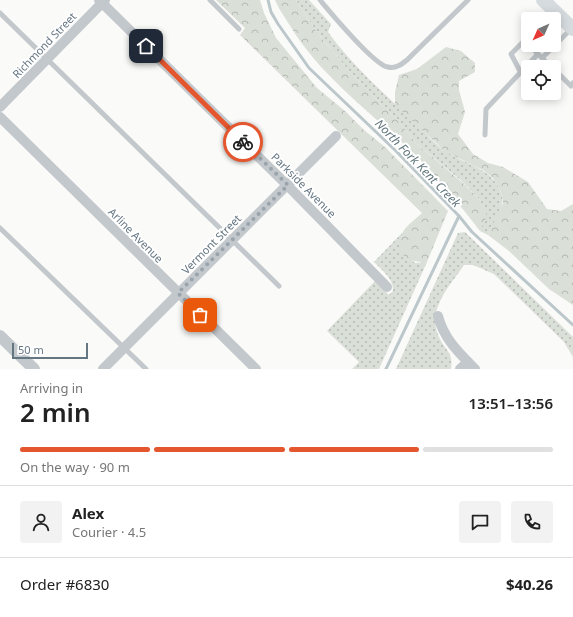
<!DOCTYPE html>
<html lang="en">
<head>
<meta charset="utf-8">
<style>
	:root { --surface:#fff; --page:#f2f2f2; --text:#222; --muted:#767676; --line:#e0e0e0; --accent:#e4572e }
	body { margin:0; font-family:"Noto Sans",sans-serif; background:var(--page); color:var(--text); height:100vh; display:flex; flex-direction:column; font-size:15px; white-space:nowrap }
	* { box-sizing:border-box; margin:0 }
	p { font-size:13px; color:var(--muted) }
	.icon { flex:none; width:22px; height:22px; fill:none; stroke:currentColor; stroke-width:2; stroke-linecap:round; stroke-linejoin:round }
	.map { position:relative; height:369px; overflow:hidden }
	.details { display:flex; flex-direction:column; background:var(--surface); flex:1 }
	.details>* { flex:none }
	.needle { width:26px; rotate:225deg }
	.tools { position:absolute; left:521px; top:12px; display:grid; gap:8px }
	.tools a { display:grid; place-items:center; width:40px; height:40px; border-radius:4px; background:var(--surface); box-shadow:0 2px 10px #0003; font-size:20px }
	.scale { position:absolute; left:12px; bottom:10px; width:76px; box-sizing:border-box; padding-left:4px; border:2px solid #657683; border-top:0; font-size:11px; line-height:14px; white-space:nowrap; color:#657683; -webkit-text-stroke:3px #fff; paint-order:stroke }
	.pin { position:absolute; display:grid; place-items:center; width:34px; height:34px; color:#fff; margin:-17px; border-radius:8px; box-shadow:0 2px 6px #0006 }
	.courier { position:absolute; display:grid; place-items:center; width:40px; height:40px; margin:-20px; border:3px solid #e4572e; border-radius:50%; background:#fff; color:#222; box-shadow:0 1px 5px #0007 }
	.head em { font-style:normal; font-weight:600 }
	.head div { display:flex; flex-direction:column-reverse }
	.head { display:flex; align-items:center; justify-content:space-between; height:68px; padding:0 20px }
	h1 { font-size:26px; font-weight:600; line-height:30px }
	.bar { display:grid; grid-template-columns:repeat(4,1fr); gap:6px 4px; align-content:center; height:48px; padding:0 20px }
	.bar i { height:5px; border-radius:3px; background:var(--line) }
	.bar .on { background:var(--accent) }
	.bar p { grid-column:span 4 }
	.line { display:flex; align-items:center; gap:10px; padding:0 20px; border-top:1px solid var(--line) }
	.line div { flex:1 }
	.round { display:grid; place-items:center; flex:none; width:42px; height:42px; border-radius:4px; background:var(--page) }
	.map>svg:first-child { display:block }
	.grass { fill:url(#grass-dots) }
	.forest { fill:url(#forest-crowns) }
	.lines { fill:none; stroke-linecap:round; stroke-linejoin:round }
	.stream { stroke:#bbc7cb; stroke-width:3 }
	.service { stroke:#c3c8cc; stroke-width:5 }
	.minor { stroke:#c3c8cc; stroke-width:10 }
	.tertiary { stroke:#c3c8cc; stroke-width:12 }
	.secondary { stroke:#d6dbdf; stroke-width:14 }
	.done { stroke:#99a4ac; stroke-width:4; stroke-dasharray:0 7.2 }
	.route { stroke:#e4572e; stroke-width:5 }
	.labels { text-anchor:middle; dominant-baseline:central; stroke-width:4; stroke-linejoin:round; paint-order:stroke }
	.street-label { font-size:11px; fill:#657683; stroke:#fff }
	.water-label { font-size:12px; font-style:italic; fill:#60757c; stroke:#fff }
</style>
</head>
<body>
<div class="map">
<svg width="573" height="369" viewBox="0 0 573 369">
	<defs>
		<pattern id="grass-dots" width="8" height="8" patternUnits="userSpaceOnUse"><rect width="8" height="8" fill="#dadfd7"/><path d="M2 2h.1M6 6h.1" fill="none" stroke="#b4b9b4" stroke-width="1.8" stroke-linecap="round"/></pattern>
		<pattern id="forest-crowns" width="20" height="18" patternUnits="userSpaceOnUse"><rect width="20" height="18" fill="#dadfd7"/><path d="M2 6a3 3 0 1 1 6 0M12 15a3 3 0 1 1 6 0" fill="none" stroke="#b4b9b4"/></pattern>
	</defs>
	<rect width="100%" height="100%" fill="#fafaf8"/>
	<g class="grass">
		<path d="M 296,0 L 309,0 L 331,24 L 328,32 C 352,65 383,93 414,121 C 424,131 435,145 447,152 C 466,165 493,168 501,193 C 506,206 494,222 488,235 L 480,231 L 486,216 L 480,200 L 463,182 L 417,144 L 398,121 L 349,71 L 316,31 Z"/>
		<path d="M 465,232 L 573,337 L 573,357 L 564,342 L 494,274 L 473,265 L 464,265 C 449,287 424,312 441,341 C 448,353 453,353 451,369 L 396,369 L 458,233 Z"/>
		<path d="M 402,233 L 400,247 L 415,263 L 427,262 L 379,369 L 352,369 L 359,362 L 327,331 L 375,281 L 389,295 L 393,291 C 394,279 382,270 374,262 Z"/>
	</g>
	<g class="forest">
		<path d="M 216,0 L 260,0 L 264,13 L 276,38 L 317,88 L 345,111 L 364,130 L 385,147 L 448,211 L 427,262 C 409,263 393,254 402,234 C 405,226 416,219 422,213 L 240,35 L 245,28 Z"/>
		<path d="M 275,0 L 296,0 L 316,31 L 349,71 L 398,121 L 417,144 L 463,183 L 480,200 L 487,216 L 480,231 C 457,201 433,172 406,146 C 364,107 318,73 289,24 C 284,16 278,8 275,0 Z"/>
		<path d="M 446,47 L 461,51 L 475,63 L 475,72 L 459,81 L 459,90 L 465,112 L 458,134 L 473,154 L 488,163 L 503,167 L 528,182 L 547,209 L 561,211 L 573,204 L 573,305 L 549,289 L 509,251 L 488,235 L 503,203 L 501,192 L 493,178 L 483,170 L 446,152 L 395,105 L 395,92 L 399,75 L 417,69 Z"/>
	</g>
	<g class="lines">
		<g class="stream">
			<path d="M 268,0 L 271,12 L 278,24 L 309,68 L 396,151 L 459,216 L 472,232 L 573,325"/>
			<path d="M 386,369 L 459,216"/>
		</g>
		<g class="service">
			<path d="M 210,0 L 239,29"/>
			<path d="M 320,0 C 331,13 374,65 388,67 C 396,69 402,64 407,60 L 468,0"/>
			<path d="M 0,13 L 279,286"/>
			<path d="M 546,19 L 554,11"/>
			<path d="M 529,45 L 540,56"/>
			<path d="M 551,67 L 542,58 L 572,28"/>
			<path d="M 554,69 L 571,86 L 573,83"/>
			<path d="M 521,73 L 511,54 L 524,41"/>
			<path d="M 485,135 L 486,109 L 538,54"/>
			<path d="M 0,228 L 146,369"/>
		</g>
		<g class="minor">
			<path d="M 99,0 L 287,185 L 387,287"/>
			<path d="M 0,107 L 105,0"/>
			<path d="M 0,117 L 256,369"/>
			<path d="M 438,316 C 444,339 459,353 475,369"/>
			<path d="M 103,369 L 336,136"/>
			<path d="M 460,369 L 468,362"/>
		</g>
		<path class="tertiary" d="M 0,336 L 34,369"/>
		<path class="secondary" d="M 543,0 L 573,29"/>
	</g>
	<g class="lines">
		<path class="done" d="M 200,315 L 178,293 L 288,185 L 243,142"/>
		<path class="route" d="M 146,46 L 243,142"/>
	</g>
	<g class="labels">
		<g class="street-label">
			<text transform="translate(44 45) rotate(-46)">Richmond Street</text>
			<text transform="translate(304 185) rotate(45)">Parkside Avenue</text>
			<text transform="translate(136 235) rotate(45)">Arline Avenue</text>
			<text transform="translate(211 244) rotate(-45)">Vermont Street</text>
		</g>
		<g class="water-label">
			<text transform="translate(418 163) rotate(46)">North Fork Kent Creek</text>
		</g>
	</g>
</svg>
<div class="tools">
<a><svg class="needle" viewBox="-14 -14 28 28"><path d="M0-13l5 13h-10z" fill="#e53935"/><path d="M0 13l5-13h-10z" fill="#767676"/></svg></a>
<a><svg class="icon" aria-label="locate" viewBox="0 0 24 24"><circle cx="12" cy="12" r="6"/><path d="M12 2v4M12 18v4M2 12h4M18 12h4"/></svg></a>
</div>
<div class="scale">50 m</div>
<div class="pin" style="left:200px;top:315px;background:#ea580c"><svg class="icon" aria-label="bag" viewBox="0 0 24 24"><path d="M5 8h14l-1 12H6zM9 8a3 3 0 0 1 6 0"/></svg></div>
<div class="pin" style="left:146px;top:46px;background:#1f2937"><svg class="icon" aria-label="home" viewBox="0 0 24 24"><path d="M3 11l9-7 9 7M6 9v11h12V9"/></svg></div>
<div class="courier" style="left:243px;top:142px"><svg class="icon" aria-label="bike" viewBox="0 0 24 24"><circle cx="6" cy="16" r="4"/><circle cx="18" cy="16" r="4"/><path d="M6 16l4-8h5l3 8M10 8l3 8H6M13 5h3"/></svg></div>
</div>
<section class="details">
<div class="head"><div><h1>2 min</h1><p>Arriving in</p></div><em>13:51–13:56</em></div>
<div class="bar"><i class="on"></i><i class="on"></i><i class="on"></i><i></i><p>On the way · 90 m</p></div>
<div class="line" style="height:72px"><a class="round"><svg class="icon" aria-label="person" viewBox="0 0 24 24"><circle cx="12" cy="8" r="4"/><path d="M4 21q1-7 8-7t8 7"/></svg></a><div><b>Alex</b><p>Courier · 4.5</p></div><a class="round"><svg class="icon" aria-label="chat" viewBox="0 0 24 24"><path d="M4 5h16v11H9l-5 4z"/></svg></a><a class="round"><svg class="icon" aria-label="phone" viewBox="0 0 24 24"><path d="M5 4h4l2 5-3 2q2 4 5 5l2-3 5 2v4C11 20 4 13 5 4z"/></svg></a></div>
<div class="line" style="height:52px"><div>Order #6830</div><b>$40.26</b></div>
</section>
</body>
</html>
